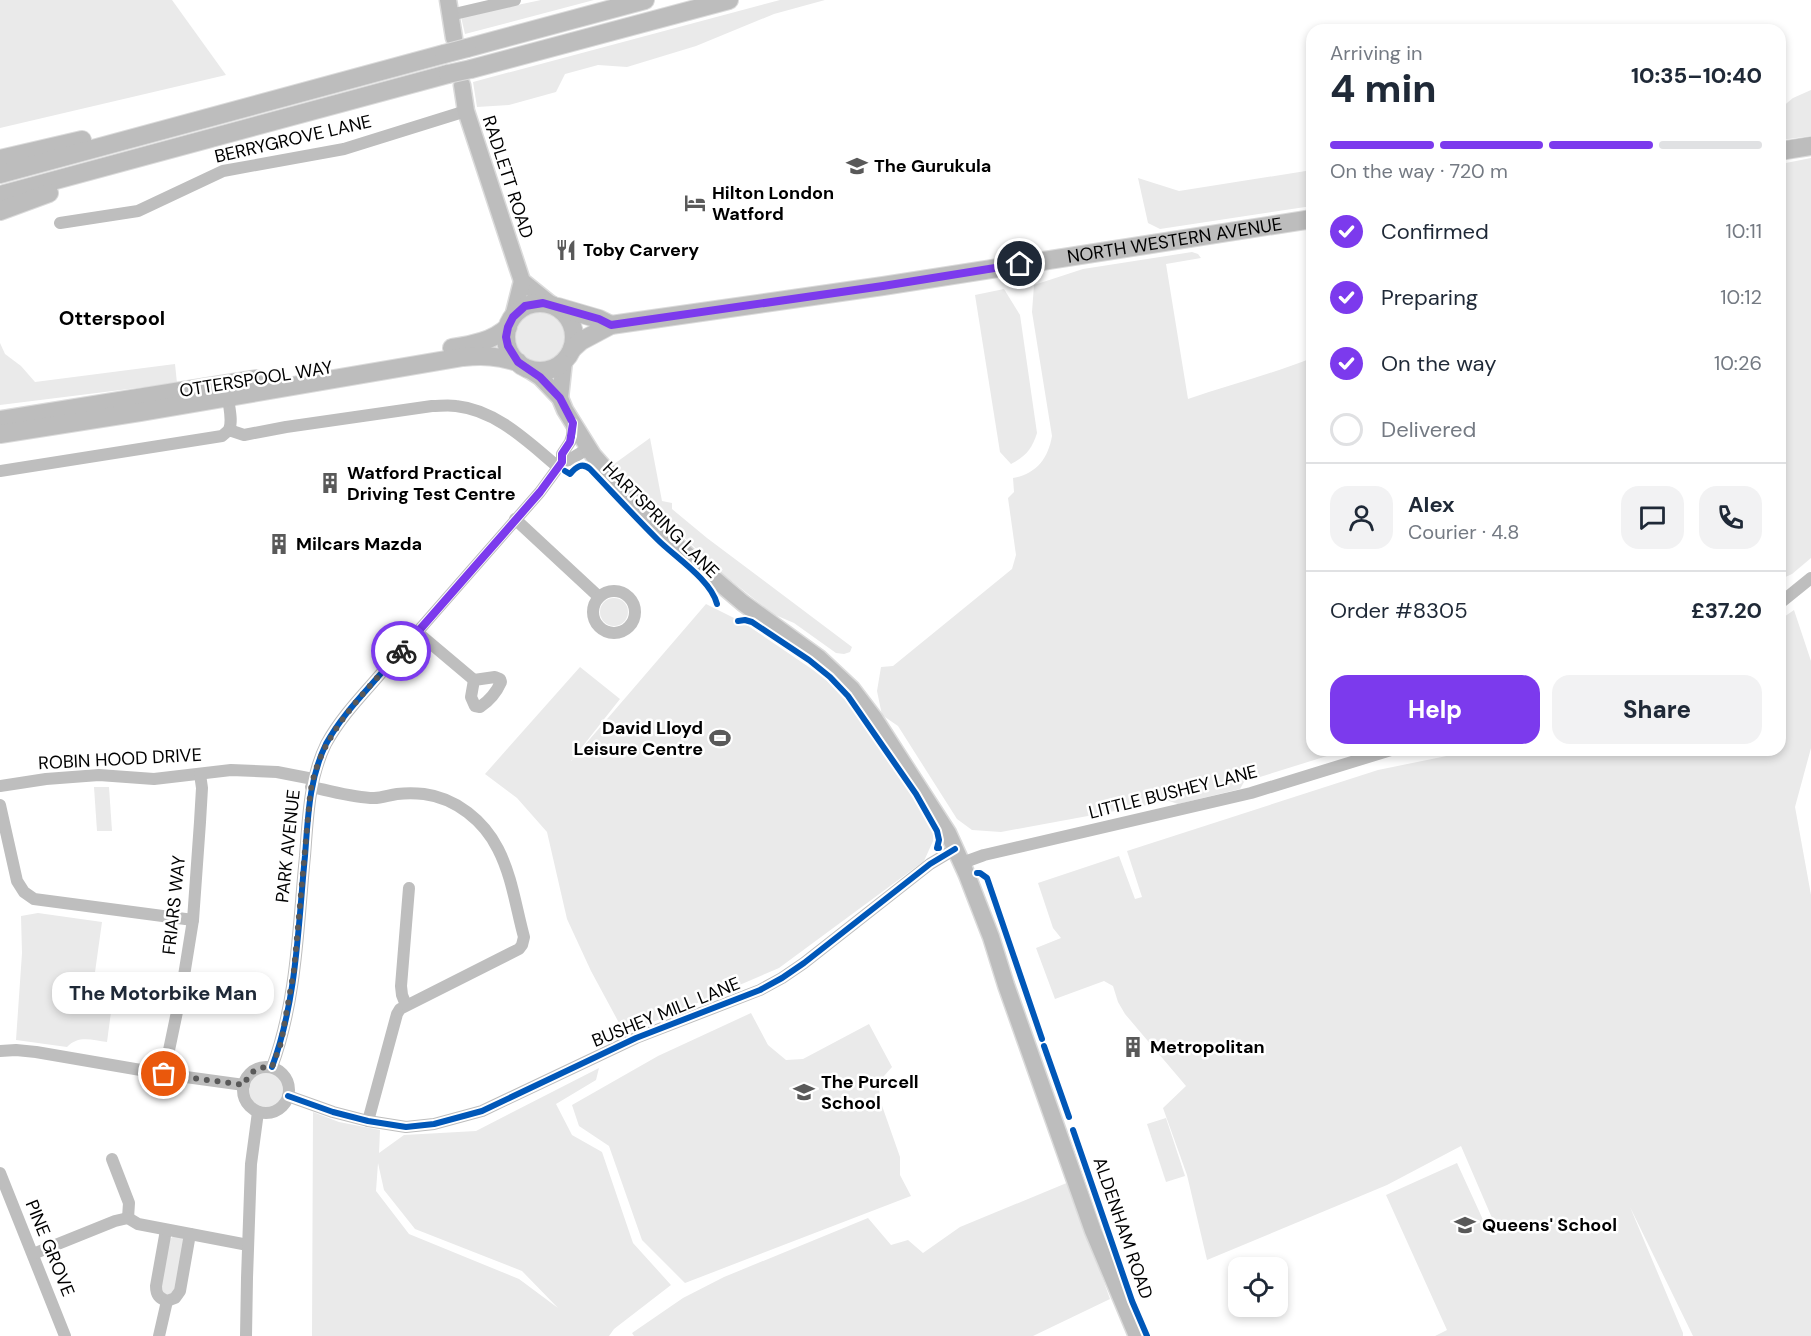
<!DOCTYPE html>
<html lang="en">
<head>
<meta charset="utf-8">
<style>
	:root { --surface:#fff; --page:#f2f2f3; --text:#1f2937; --muted:#747a83; --line:#e0e1e3; --accent:#7c3aed }
	body { margin:0; font-family:"DM Sans",sans-serif; background:var(--page); color:var(--text); height:100vh; display:flex; flex-direction:column; font-size:22px; white-space:nowrap }
	* { box-sizing:border-box; margin:0 }
	p { font-size:20px; color:var(--muted) }
	.icon { flex:none; width:33px; height:33px; fill:none; stroke:currentColor; stroke-width:2; stroke-linecap:round; stroke-linejoin:round }
	.map { position:relative; flex:1; overflow:hidden }
	.sheet { position:absolute; left:1306px; top:24px; width:480px; height:732px; display:flex; flex-direction:column; background:var(--surface); border-radius:18px; box-shadow:0 3px 9px #0003 }
	.sheet>* { flex:none }
	.controls { position:absolute; left:1228px; top:1257px; display:grid; gap:12px }
	.controls a { display:grid; place-items:center; width:60px; height:60px; border-radius:12px; background:var(--surface); box-shadow:0 3px 9px #0003; font-size:30px }
	.pin { position:absolute; display:grid; place-items:center; width:51px; height:51px; color:#fff; margin:-26px; border:3px solid #fff; border-radius:50%; box-shadow:0 2px 6px #0007 }
	.courier { position:absolute; display:grid; place-items:center; width:60px; height:60px; margin:-30px; border:4px solid #7c3aed; border-radius:50%; background:#fff; color:#222; box-shadow:0 2px 8px #0007 }
	.bubble { position:absolute; height:42px; border-radius:18px; background:var(--surface); box-shadow:0 3px 9px #0003; font-size:20px; font-weight:800; line-height:42px; text-align:center }
	.headline em { font-style:normal; font-weight:800 }
	.headline div { display:flex; flex-direction:column-reverse }
	.headline { display:flex; align-items:center; justify-content:space-between; height:102px; padding:0 24px }
	h1 { font-size:39px; font-weight:800; line-height:45px }
	.bar { display:grid; grid-template-columns:repeat(4,1fr); gap:9px 6px; align-content:center; height:72px; padding:0 24px }
	.bar i { height:8px; border-radius:4px; background:var(--line) }
	.bar .current { background:var(--accent) }
	.bar p { grid-column:span 4 }
	.line { display:flex; align-items:center; gap:15px; padding:0 24px; border-top:2px solid var(--line) }
	.line div { flex:1 }
	.round { display:grid; place-items:center; flex:none; width:63px; height:63px; border-radius:18px; background:var(--page) }
	ol { padding:0 24px; list-style:none }
	li { display:flex; align-items:center; gap:18px; height:66px }
	li p { margin-inline-start:auto }
	li .icon { padding:6px; border-radius:50%; background:var(--accent); color:#fff; stroke-width:4 }
	li:last-child { color:var(--muted) }
	li i { width:33px; height:33px; border:3px solid var(--line); border-radius:50% }
	.action { display:flex; gap:12px; margin-top:auto; padding:12px 24px }
	.action a { flex:1; height:69px; border-radius:18px; background:var(--accent); color:#fff; font-size:24px; font-weight:800; line-height:69px; text-align:center }
	.action a+a { background:var(--page); color:var(--text) }
	.map>svg:first-child { display:block }
	.green { fill:#eaeaea; fill-rule:evenodd }
	.lines { fill:none; stroke-linecap:round; stroke-linejoin:round }
	.major-casing { stroke:#dbdbdb; stroke-width:19 }
	.highway-casing { stroke:#dbdbdb; stroke-width:20 }
	.minor { stroke:#bebebe; stroke-width:12 }
	.major { stroke:#bdbdbd; stroke-width:16 }
	.highway { stroke:#bdbdbd; stroke-width:18 }
	.highway-bridge-casing { stroke:#dbdbdb; stroke-width:20; stroke-linecap:butt }
	.highway-bridge { stroke:#bdbdbd; stroke-width:18 }
	.cycleway-casing { stroke:#fff; stroke-width:10 }
	.cycleway { stroke:#0057b8; stroke-width:6 }
	.done { stroke:#595959; stroke-width:6; stroke-dasharray:0 10.8 }
	.route { stroke:#7c3aed; stroke-width:8 }
	.labels { text-anchor:middle; dominant-baseline:central; stroke-width:5; stroke-linejoin:round; paint-order:stroke }
	.street-label { font-size:18px; fill:#000; stroke:#fff }
	.poi-label { font-size:18px; font-weight:bold; fill:#000; stroke:#fff; text-anchor:start }
	.neighbourhood-label { font-size:20px; font-weight:bold; fill:#000; stroke:#fff }
</style>
</head>
<body>
<div class="map">
<svg width="1811" height="1336" viewBox="0 0 1811 1336">
	<rect width="100%" height="100%" fill="#fff"/>
	<g class="green">
		<path d="M 0,0 L 172,0 L 226,75 L 0,128 Z"/>
		<path d="M 541,0 L 594,0 L 465,34 L 461,17 Z"/>
		<path d="M 780,0 L 825,0 L 774,14 L 696,46 L 627,67 L 598,65 L 565,74 L 556,92 L 509,105 L 477,107 L 473,82 Z"/>
		<path d="M 1811,90 L 1811,136 L 1781,140 L 1781,108 L 1793,98 Z"/>
		<path d="M 1811,158 L 1811,558 L 1792,574 L 1781,579 L 1781,164 Z"/>
		<path d="M 1312,170 L 1312,206 L 1160,229 L 1148,223 L 1138,178 L 1179,191 Z"/>
		<path d="M 1192,252 L 1198,254 L 1201,258 L 1166,264 L 1188,399 C 1229,385 1272,374 1312,358 L 1312,750 L 1346,750 L 1244,782 L 1240,789 L 1178,804 L 1169,801 L 1001,832 L 972,830 L 957,819 L 898,726 L 882,715 L 877,691 L 881,667 L 893,666 L 1012,569 L 1016,555 L 1008,498 L 1014,492 L 1013,478 C 1036,474 1048,459 1052,436 L 1032,312 L 1034,285 L 1083,269 Z"/>
		<path d="M 1004,289 L 1020,315 L 1037,433 C 1032,449 1026,456 1011,464 L 1000,452 L 975,295 Z"/>
		<circle cx="540" cy="337" r="26"/>
		<path d="M 0,343 L 5,354 L 21,366 L 35,382 L 175,364 L 177,383 L 0,405 Z"/>
		<path d="M 650,438 L 662,501 L 672,503 L 672,509 L 707,538 L 852,647 L 850,652 L 844,654 L 836,653 L 794,623 L 773,614 L 719,571 L 632,487 L 614,464 Z"/>
		<circle cx="614" cy="612" r="14"/>
		<path d="M 706,604 L 744,623 L 825,678 L 848,703 L 862,722 L 934,829 L 933,841 L 924,861 L 779,968 L 625,1034 L 591,971 L 567,919 L 547,832 L 517,798 L 485,774 L 580,667 L 620,699 L 571,761 Z"/>
		<path d="M 1794,610 L 1811,661 L 1811,748 L 1795,807 L 1811,895 L 1811,1336 L 1693,1336 L 1630,1207 L 1683,1333 L 1683,1336 L 1435,1336 L 1447,1330 L 1386,1195 L 1457,1163 L 1490,1235 L 1498,1232 L 1461,1146 L 1387,1185 L 1207,1260 L 1187,1175 L 1163,1108 L 1186,1086 L 1125,1014 L 1118,1002 L 1113,986 L 1104,981 L 1055,999 L 1036,948 L 1061,938 L 1053,928 L 1038,883 L 1119,856 L 1135,899 L 1142,897 L 1127,851 L 1378,770 L 1476,750 L 1780,750 L 1781,619 Z"/>
		<path d="M 94,787 L 109,787 L 112,831 L 97,831 Z"/>
		<path d="M 38,913 L 102,922 L 90,1008 L 111,1012 L 107,1042 C 92,1040 78,1035 67,1047 L 16,1040 L 22,953 L 21,916 Z"/>
		<path d="M 751,1013 L 768,1045 L 786,1060 L 803,1059 L 869,1024 L 892,1067 L 884,1076 L 879,1087 L 880,1100 L 900,1157 L 900,1175 L 911,1196 L 685,1283 L 642,1240 L 609,1146 L 579,1126 L 572,1105 L 658,1056 Z"/>
		<path d="M 599,1068 L 596,1080 L 556,1104 L 572,1135 L 602,1152 L 633,1243 L 671,1285 L 614,1329 L 609,1336 L 312,1336 L 313,1112 L 339,1122 L 380,1130 L 379,1153 L 404,1135 L 476,1131 ZM 378,1163 L 384,1190 L 415,1229 L 522,1271 L 558,1308 L 519,1279 L 409,1234 L 376,1191 Z"/>
		<circle cx="266" cy="1090" r="18"/>
		<path d="M 1166,1118 L 1185,1176 L 1166,1182 L 1147,1124 Z"/>
		<path d="M 1069,1182 L 1110,1299 L 1033,1336 L 634,1336 L 632,1333 L 683,1298 L 724,1277 L 868,1218 L 891,1245 L 908,1240 L 923,1253 L 960,1227 Z"/>
		<path d="M 174,1236 L 184,1239 L 175,1291 L 170,1296 L 159,1291 L 168,1240 Z"/>
	</g>
	<g class="lines">
		<defs>
			<g id="major">
				<path d="M 448,0 L 454,38"/>
				<path d="M 462,85 L 466,111 L 522,281 L 553,306"/>
				<path d="M 513,317 L 522,281"/>
				<path d="M 526,368 L 540,377 L 560,398 L 565,410 L 593,455 L 650,520 L 697,564 L 743,603 L 819,658 L 852,689 L 874,718 L 948,833 L 967,875 L 991,937 L 1006,985 L 1093,1231 L 1137,1336"/>
				<path d="M 560,398 L 564,361"/>
			</g>
			<g id="highway">
				<path d="M 467,48 L 645,0"/>
				<path d="M 471,69 L 729,0"/>
				<path d="M 1780,151 L 1811,146"/>
				<path d="M 0,159 L 82,140"/>
				<path d="M 0,174 L 444,54"/>
				<path d="M 0,195 L 448,74"/>
				<path d="M 0,211 L 49,193"/>
				<circle cx="540" cy="337" r="34"/>
				<path d="M 558,307 L 599,319 L 611,325"/>
				<path d="M 452,348 C 472,345 493,341 508,327"/>
				<path id="s1" d="M 572,349 L 581,341 L 611,325 L 883,286 L 1312,219"/>
				<path d="M 0,420 L 256,379"/>
				<path d="M 0,434 L 140,412 L 463,357 C 484,355 497,356 518,362"/>
			</g>
		</defs>
		<use href="#major" class="major-casing"/>
		<use href="#highway" class="highway-casing"/>
		<g class="minor">
			<path d="M 450,15 L 515,0"/>
			<path d="M 60,223 L 138,211 L 223,171 L 344,149 L 466,111"/>
			<path d="M 228,397 C 229,408 233,421 229,430"/>
			<path d="M 562,462 L 569,460 L 589,448"/>
			<path d="M 0,471 L 222,436 L 229,430 L 244,435 L 286,427 L 432,406 C 440,406 448,405 456,406 C 496,410 528,442 558,467"/>
			<path d="M 515,519 L 599,597"/>
			<circle cx="614" cy="612" r="21"/>
			<path d="M 1780,603 L 1811,578"/>
			<path d="M 417,632 L 474,680"/>
			<path d="M 495,677 L 500,679 L 501,682 C 497,691 489,701 480,707 L 475,706 L 471,697 L 474,680 Z"/>
			<path d="M 0,786 L 46,779 L 99,775 L 154,779 L 231,770 L 277,772 L 313,779"/>
			<path d="M 311,787 C 332,791 354,798 374,798 C 382,798 389,795 397,794 C 405,793 416,793 424,794 C 456,798 484,821 498,849 C 512,876 516,908 524,937 L 522,945 L 519,949 L 400,1009 L 397,1014 L 368,1121"/>
			<path d="M 0,805 L 17,881 L 24,892 L 34,899 L 193,920"/>
			<path d="M 962,863 L 984,855 L 1251,793 L 1391,750"/>
			<path d="M 406,1005 L 402,995 L 401,986 L 409,888"/>
			<path d="M 0,1051 L 16,1050 L 36,1052 L 164,1074 L 244,1085"/>
			<path d="M 272,1067 C 297,1000 298,926 305,856 C 308,817 309,779 326,744 C 338,722 354,704 370,686 L 540,492 L 562,462 L 562,454 L 570,442 L 572,436 L 573,423"/>
			<circle cx="266" cy="1090" r="23"/>
			<path d="M 164,1074 L 182,988 L 193,920 L 200,822 L 202,788 L 200,774"/>
			<path d="M 288,1096 L 333,1112 L 368,1121 L 406,1127 L 434,1124 L 482,1111 L 636,1038 L 760,990 L 782,978 L 804,963 L 930,864 L 955,849"/>
			<path d="M 112,1159 L 129,1203 L 128,1218"/>
			<path d="M 0,1173 L 65,1336"/>
			<path d="M 166,1230 L 156,1286 C 156,1295 159,1298 167,1301 L 175,1298 L 180,1291 L 190,1234"/>
			<path d="M 33,1254 L 115,1221 L 128,1218 L 138,1224 L 248,1245"/>
			<path d="M 159,1336 L 167,1301"/>
			<path d="M 246,1336 L 247,1278 L 251,1164 L 258,1112"/>
		</g>
		<use href="#major" class="major"/>
		<use href="#highway" class="highway"/>
		<defs>
			<g id="highway-bridge">
				<path d="M 444,54 L 467,48"/>
				<path d="M 448,74 L 471,69"/>
			</g>
		</defs>
		<use href="#highway-bridge" class="highway-bridge-casing"/>
		<use href="#highway-bridge" class="highway-bridge"/>
		<defs>
			<g id="cycleway">
				<path d="M 565,471 L 570,474 C 576,467 582,462 590,469 C 613,493 635,517 658,540 C 675,557 711,580 717,604"/>
				<path d="M 738,621 L 745,620 L 752,622 L 809,660 L 830,677 L 848,696 L 916,794 L 937,831 L 939,840 L 937,848 L 939,848"/>
				<path d="M 977,873 L 980,873 L 987,878 L 1042,1039"/>
				<path d="M 1044,1046 L 1069,1117"/>
				<path d="M 272,1067 C 297,1000 298,926 305,856 C 308,817 309,779 326,744 C 338,722 354,704 370,686 L 540,492 L 562,462 L 562,454 L 570,442 L 572,436 L 573,423"/>
				<path d="M 288,1096 L 333,1112 L 368,1121 L 406,1127 L 434,1124 L 482,1111 L 636,1038 L 760,990 L 782,978 L 804,963 L 930,864 L 955,849"/>
				<path d="M 1073,1130 L 1132,1301 L 1147,1336"/>
			</g>
		</defs>
		<use href="#cycleway" class="cycleway-casing"/>
		<use href="#cycleway" class="cycleway"/>
	</g>
	<g class="lines">
		<path class="done" d="M 164,1074 L 244,1085 C 249,1072 258,1066 272,1067 L 281,1043 L 294,970 L 310,796 C 317,736 364,694 401,651"/>
		<path class="route" d="M 401,651 L 540,492 L 562,462 L 562,454 L 570,442 L 573,423 L 560,398 L 540,377 L 518,362 L 508,346 L 506,337 L 508,327 L 513,317 L 525,306 L 543,303 L 599,319 L 611,325 L 883,286 L 1020,264"/>
	</g>
	<defs>
		<symbol id="school-bare" viewBox="-9 -9 18 18"><path d="M0-5L7-2L0 1L-7-2ZM-4 1L0 2.5L4 1V4Q0 6-4 4Z" fill="#595959" stroke="#fff" stroke-width="2.5" paint-order="stroke"/></symbol>
		<symbol id="hotel-bare" viewBox="-9 -9 18 18"><path d="M-6-4.5h1.5V1H6V5H4.5V3h-9V5H-6ZM-4 0a1.8 1.8 0 1 1 3.6 0ZM.5 0V-2.5h3Q6-2.5 6 0Z" fill="#595959" stroke="#fff" stroke-width="2.5" paint-order="stroke"/></symbol>
		<symbol id="restaurant-bare" viewBox="-9 -9 18 18"><path d="M-5-6h1v4h1v-4h1v4h1v-4h1v5L-1.5 .5V6h-2V.5L-5-1ZM5-6V6H3V1.5H1.5Q1.5-4 5-6Z" fill="#595959" stroke="#fff" stroke-width="2.5" paint-order="stroke"/></symbol>
		<symbol id="building-bare" viewBox="-9 -9 18 18"><path d="M-4-6H4V6H1V3H-1V6H-4ZM-2.5-4.3h1.7v1.8h-1.7ZM.8-4.3h1.7v1.8H.8ZM-2.5-1h1.7V.8h-1.7ZM.8-1h1.7V.8H.8Z" fill="#595959" stroke="#fff" stroke-width="2.5" paint-order="stroke"/></symbol>
		<symbol id="stadium-bare" viewBox="-9 -9 18 18"><path d="M0-5a6.5 5 0 1 0 0 10a6.5 5 0 1 0 0-10ZM-3.5-1.8h7v3.6h-7Z" fill="#595959" stroke="#fff" stroke-width="2.5" paint-order="stroke"/></symbol>
	</defs>
	<g fill-rule="evenodd">
		<use href="#school-bare" x="842" y="151" width="30" height="30"/>
		<use href="#hotel-bare" x="680" y="188" width="30" height="30"/>
		<use href="#restaurant-bare" x="551" y="235" width="30" height="30"/>
		<use href="#building-bare" x="315" y="468" width="30" height="30"/>
		<use href="#building-bare" x="264" y="529" width="30" height="30"/>
		<use href="#stadium-bare" x="705" y="723" width="30" height="30"/>
		<use href="#building-bare" x="1118" y="1032" width="30" height="30"/>
		<use href="#school-bare" x="789" y="1077" width="30" height="30"/>
		<use href="#school-bare" x="1450" y="1210" width="30" height="30"/>
	</g>
	<g class="labels">
		<g class="street-label">
			<text transform="translate(293 139) rotate(-13)">BERRYGROVE LANE</text>
			<text transform="translate(508 177) rotate(72)">RADLETT ROAD</text>
			<text stroke="none"><textPath href="#s1" startOffset="616">NORTH WESTERN AVENUE</textPath></text>
			<text transform="translate(256 379) rotate(-9)">OTTERSPOOL WAY</text>
			<text transform="translate(661 520) rotate(45)">HARTSPRING LANE</text>
			<text transform="translate(120 759) rotate(-3)">ROBIN HOOD DRIVE</text>
			<text transform="translate(1173 792) rotate(-14)">LITTLE BUSHEY LANE</text>
			<text transform="translate(288 846) rotate(-84)">PARK AVENUE</text>
			<text transform="translate(174 905) rotate(-84)">FRIARS WAY</text>
			<text transform="translate(666 1012) rotate(-22)">BUSHEY MILL LANE</text>
			<text transform="translate(1123 1228) rotate(71)">ALDENHAM ROAD</text>
			<text transform="translate(50 1248) rotate(68)">PINE GROVE</text>
		</g>
		<g class="poi-label">
			<text x="874" y="166">The Gurukula</text>
			<text x="712" y="193">Hilton London<tspan x="712" dy="21">Watford</tspan></text>
			<text x="583" y="250">Toby Carvery</text>
			<text x="347" y="473">Watford Practical<tspan x="347" dy="21">Driving Test Centre</tspan></text>
			<text x="296" y="544">Milcars Mazda</text>
			<text x="703" y="728" text-anchor="end">David Lloyd<tspan x="703" dy="21">Leisure Centre</tspan></text>
			<text x="1150" y="1047">Metropolitan</text>
			<text x="821" y="1082">The Purcell<tspan x="821" dy="21">School</tspan></text>
			<text x="1482" y="1225">Queens' School</text>
		</g>
		<g class="neighbourhood-label">
			<text x="112" y="318">Otterspool</text>
		</g>
	</g>
</svg>
<div class="controls">
<a><svg class="icon" aria-label="locate" viewBox="0 0 24 24"><circle cx="12" cy="12" r="6"/><path d="M12 2v4M12 18v4M2 12h4M18 12h4"/></svg></a>
</div>
<div class="pin" style="left:164px;top:1074px;background:#ea580c"><svg class="icon" aria-label="bag" viewBox="0 0 24 24"><path d="M5 8h14l-1 12H6zM9 8a3 3 0 0 1 6 0"/></svg></div>
<div class="pin" style="left:1020px;top:264px;background:#1f2937"><svg class="icon" aria-label="home" viewBox="0 0 24 24"><path d="M3 11l9-7 9 7M6 9v11h12V9"/></svg></div>
<div class="courier" style="left:401px;top:651px"><svg class="icon" aria-label="bike" viewBox="0 0 24 24"><circle cx="6" cy="16" r="4"/><circle cx="18" cy="16" r="4"/><path d="M6 16l4-8h5l3 8M10 8l3 8H6M13 5h3"/></svg></div>
<div class="bubble" style="left:52px;top:972px;width:222px">The Motorbike Man</div>
<section class="sheet">
<div class="headline"><div><h1>4 min</h1><p>Arriving in</p></div><em>10:35–10:40</em></div>
<div class="bar"><i class="current"></i><i class="current"></i><i class="current"></i><i></i><p>On the way · 720 m</p></div>
<ol>
<li><svg class="icon" aria-label="check" viewBox="0 0 24 24"><path d="M5 12l5 5 9-10"/></svg>Confirmed<p>10:11</p></li>
<li><svg class="icon" aria-label="check" viewBox="0 0 24 24"><path d="M5 12l5 5 9-10"/></svg>Preparing<p>10:12</p></li>
<li><svg class="icon" aria-label="check" viewBox="0 0 24 24"><path d="M5 12l5 5 9-10"/></svg>On the way<p>10:26</p></li>
<li><i></i>Delivered</li>
</ol>
<div class="line" style="height:108px"><a class="round"><svg class="icon" aria-label="person" viewBox="0 0 24 24"><circle cx="12" cy="8" r="4"/><path d="M4 21q1-7 8-7t8 7"/></svg></a><div><b>Alex</b><p>Courier · 4.8</p></div><a class="round"><svg class="icon" aria-label="chat" viewBox="0 0 24 24"><path d="M4 5h16v11H9l-5 4z"/></svg></a><a class="round"><svg class="icon" aria-label="phone" viewBox="0 0 24 24"><path d="M5 4h4l2 5-3 2q2 4 5 5l2-3 5 2v4C11 20 4 13 5 4z"/></svg></a></div>
<div class="line" style="height:78px"><div>Order #8305</div><b>£37.20</b></div>
<div class="action"><a>Help</a><a>Share</a></div>
</section>
</div>
</body>
</html>
